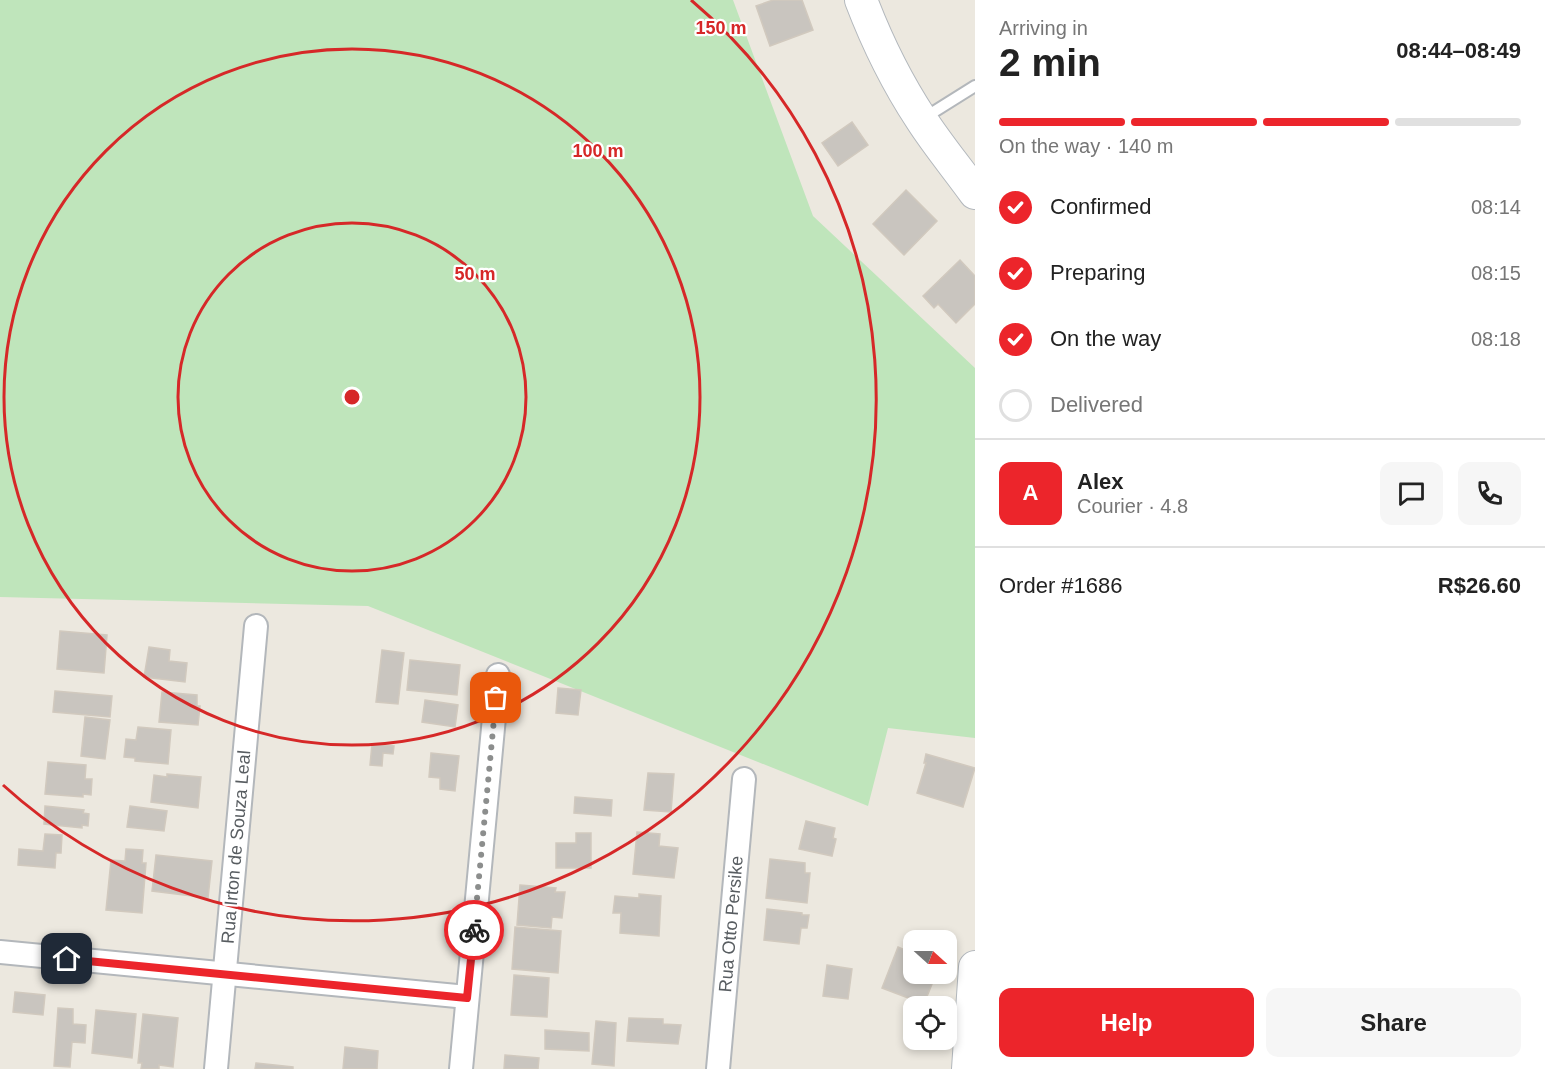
<!DOCTYPE html>
<html lang="en">
<head>
<meta charset="utf-8">
<style>
	:root { --surface:#fff; --page:#f6f6f6; --text:#222; --muted:#767676; --line:#e0e0e0; --accent:#ec252b }
	body { margin:0; font-family:Helvetica,sans-serif; background:var(--page); color:var(--text); height:100vh; display:flex; flex-direction:column; font-size:22px; white-space:nowrap }
	* { box-sizing:border-box; margin:0 }
	p { font-size:20px; color:var(--muted) }
	.icon { flex:none; width:33px; height:33px; fill:none; stroke:currentColor; stroke-width:2; stroke-linecap:round; stroke-linejoin:round }
	.map { position:relative; flex:1; overflow:hidden }
	.panel { display:flex; flex-direction:column; background:var(--surface); width:570px }
	.panel>* { flex:none }
	.needle { width:39px; rotate:111deg }
	.controls { position:absolute; left:903px; top:930px; display:grid; gap:12px }
	.controls a { display:grid; place-items:center; width:54px; height:54px; border-radius:12px; background:var(--surface); box-shadow:0 3px 9px #0003; font-size:30px }
	.pin { position:absolute; display:grid; place-items:center; width:51px; height:51px; color:#fff; margin:-26px; border-radius:12px; box-shadow:0 3px 9px #0006 }
	.courier { position:absolute; display:grid; place-items:center; width:60px; height:60px; margin:-30px; border:4px solid #ec252b; border-radius:50%; background:#fff; color:#222; box-shadow:0 2px 8px #0007 }
	.head em { font-style:normal; font-weight:700 }
	.head div { display:flex; flex-direction:column-reverse }
	.head { display:flex; align-items:center; justify-content:space-between; height:102px; padding:0 24px }
	h1 { font-size:39px; font-weight:700; line-height:45px }
	.bar { display:grid; grid-template-columns:repeat(4,1fr); gap:9px 6px; align-content:center; height:72px; padding:0 24px }
	.bar i { height:8px; border-radius:4px; background:var(--line) }
	.bar .selected { background:var(--accent) }
	.bar p { grid-column:span 4 }
	.line { display:flex; align-items:center; gap:15px; padding:0 24px; border-top:2px solid var(--line) }
	.line div { flex:1 }
	.round { display:grid; place-items:center; flex:none; width:63px; height:63px; border-radius:12px; background:var(--page) }
	ol { padding:0 24px; list-style:none }
	li { display:flex; align-items:center; gap:18px; height:66px }
	li p { margin-inline-start:auto }
	li .icon { padding:6px; border-radius:50%; background:var(--accent); color:#fff; stroke-width:4 }
	li:last-child { color:var(--muted) }
	li i { width:33px; height:33px; border:3px solid var(--line); border-radius:50% }
	.action { display:flex; gap:12px; margin-top:auto; padding:12px 24px }
	.action a { flex:1; height:69px; border-radius:12px; background:var(--accent); color:#fff; font-size:24px; font-weight:700; line-height:69px; text-align:center }
	.action a+a { background:var(--page); color:var(--text) }
	main { display:flex; flex:1; min-height:0 }
	.map>svg:first-child { display:block }
	.green { fill:#bfe5bb }
	.building { fill:#c9c5bf; stroke:#d1c9be; stroke-width:1.5 }
	.lines { fill:none; stroke-linecap:round; stroke-linejoin:round }
	.service-casing { stroke:#b3b7bb; stroke-width:14 }
	.minor-casing { stroke:#b3b7bb; stroke-width:26 }
	.secondary-casing { stroke:#b3b8bd; stroke-width:34 }
	.service { stroke:#fff; stroke-width:10 }
	.minor { stroke:#fff; stroke-width:22 }
	.secondary { stroke:#fff; stroke-width:32 }
	.done { stroke:#8c8e8d; stroke-width:6; stroke-dasharray:0 10.8 }
	.route { stroke:#ec252b; stroke-width:8 }
	.ring { fill:none; stroke:#d62828; stroke-width:3 }
	.labels { text-anchor:middle; dominant-baseline:central; stroke-width:4.5; stroke-linejoin:round; paint-order:stroke }
	.street-label { font-size:18px; fill:#585d61; stroke:#fff }
	.centre { fill:#d62828; stroke:#fff; stroke-width:3 }
	.ring-label { font-size:18px; text-anchor:middle; font-weight:bold; fill:#d62828; stroke:#fff; stroke-width:4.5; stroke-linejoin:round; paint-order:stroke }
</style>
</head>
<body>
<main>
<div class="map">
<svg width="975" height="1069" viewBox="0 0 975 1069">
	<rect width="100%" height="100%" fill="#ece8df"/>
	<path class="green" d="M 0,0 L 733,0 L 813,216 L 975,368 L 975,738 L 888,728 L 868,806 L 368,606 L 0,597 Z"/>
	<g class="building">
		<path d="M 773,0 L 802,0 L 813,30 L 770,46 L 756,6 Z"/>
		<path d="M 852,122 L 868,145 L 838,166 L 822,143 Z"/>
		<path d="M 906,190 L 937,221 L 904,255 L 873,224 Z"/>
		<path d="M 960,260 L 975,276 L 975,304 L 956,323 L 938,304 L 934,308 L 923,296 Z"/>
		<path d="M 60,631 L 107,635 L 104,673 L 57,669 Z"/>
		<path d="M 149,647 L 170,650 L 169,661 L 187,663 L 185,682 L 144,677 Z"/>
		<path d="M 382,650 L 404,653 L 398,704 L 376,702 Z"/>
		<path d="M 410,660 L 460,665 L 457,695 L 407,690 Z"/>
		<path d="M 558,688 L 581,690 L 578,715 L 556,713 Z"/>
		<path d="M 55,691 L 112,696 L 110,717 L 53,712 Z"/>
		<path d="M 162,692 L 197,695 L 197,706 L 200,706 L 198,725 L 159,722 Z"/>
		<path d="M 425,700 L 458,705 L 455,727 L 422,722 Z"/>
		<path d="M 85,717 L 110,720 L 105,759 L 81,756 Z"/>
		<path d="M 138,727 L 171,730 L 168,764 L 135,761 L 135,758 L 124,757 L 126,739 L 136,740 Z"/>
		<path d="M 372,744 L 394,746 L 393,754 L 383,753 L 382,766 L 370,765 Z"/>
		<path d="M 431,753 L 459,756 L 455,791 L 440,789 L 440,778 L 429,777 Z"/>
		<path d="M 926,754 L 975,768 L 963,807 L 917,793 L 926,763 L 924,763 Z"/>
		<path d="M 48,762 L 86,765 L 85,779 L 92,779 L 91,795 L 83,794 L 83,797 L 45,794 Z"/>
		<path d="M 648,773 L 674,774 L 671,812 L 644,810 Z"/>
		<path d="M 167,774 L 201,777 L 198,808 L 151,802 L 154,775 L 167,777 Z"/>
		<path d="M 575,797 L 612,800 L 611,816 L 574,813 Z"/>
		<path d="M 45,806 L 84,810 L 83,813 L 89,814 L 88,826 L 82,825 L 82,828 L 44,824 Z"/>
		<path d="M 130,806 L 167,811 L 164,831 L 127,827 Z"/>
		<path d="M 806,821 L 835,828 L 833,838 L 836,839 L 832,856 L 799,849 Z"/>
		<path d="M 637,832 L 660,834 L 659,846 L 678,848 L 674,878 L 633,874 Z"/>
		<path d="M 576,833 L 591,833 L 591,868 L 556,868 L 556,843 L 576,843 Z"/>
		<path d="M 45,834 L 62,835 L 61,853 L 56,853 L 55,868 L 18,865 L 19,849 L 43,851 Z"/>
		<path d="M 126,849 L 143,850 L 142,863 L 146,863 L 142,913 L 106,910 L 111,860 L 125,861 Z"/>
		<path d="M 156,855 L 212,861 L 208,898 L 152,891 Z"/>
		<path d="M 770,859 L 805,863 L 805,873 L 810,873 L 807,903 L 766,898 Z"/>
		<path d="M 520,885 L 556,888 L 555,892 L 565,892 L 562,918 L 552,917 L 551,928 L 517,925 Z"/>
		<path d="M 639,894 L 661,896 L 659,936 L 620,933 L 621,913 L 613,913 L 615,896 L 639,898 Z"/>
		<path d="M 767,909 L 802,913 L 802,915 L 809,915 L 807,928 L 801,928 L 799,944 L 764,940 Z"/>
		<path d="M 515,927 L 561,931 L 558,973 L 512,969 Z"/>
		<path d="M 898,947 L 914,954 L 914,974 L 936,974 L 924,1004 L 882,988 Z"/>
		<path d="M 827,965 L 852,969 L 848,999 L 823,996 Z"/>
		<path d="M 514,975 L 549,978 L 547,1017 L 511,1015 Z"/>
		<path d="M 15,992 L 45,995 L 43,1015 L 13,1012 Z"/>
		<path d="M 58,1008 L 73,1009 L 73,1024 L 86,1025 L 85,1043 L 72,1042 L 70,1067 L 54,1066 Z"/>
		<path d="M 96,1010 L 136,1014 L 132,1058 L 92,1053 Z"/>
		<path d="M 143,1014 L 178,1018 L 173,1067 L 159,1065 L 159,1069 L 141,1069 L 142,1063 L 138,1063 Z"/>
		<path d="M 629,1018 L 663,1019 L 663,1024 L 681,1025 L 678,1044 L 627,1041 Z"/>
		<path d="M 596,1021 L 616,1023 L 614,1066 L 592,1064 Z"/>
		<path d="M 545,1030 L 589,1033 L 589,1051 L 545,1049 Z"/>
		<path d="M 345,1047 L 378,1051 L 377,1069 L 343,1069 Z"/>
		<path d="M 505,1055 L 539,1058 L 538,1069 L 504,1069 Z"/>
		<path d="M 256,1063 L 293,1067 L 293,1069 L 255,1069 Z"/>
	</g>
	<g class="lines">
		<defs>
			<path id="service" d="M 924,118 L 975,86"/>
			<g id="minor">
				<path d="M 0,952 L 467,997"/>
				<path d="M 216,1069 L 256,626"/>
				<path d="M 461,1069 L 498,675"/>
				<path d="M 718,1069 L 744,779"/>
			</g>
			<g id="secondary">
				<path d="M 861,0 C 877,42 896,81 921,119 C 937,144 957,168 975,193"/>
				<path d="M 968,1069 L 975,967"/>
			</g>
		</defs>
		<use href="#service" class="service-casing"/>
		<use href="#minor" class="minor-casing"/>
		<use href="#secondary" class="secondary-casing"/>
		<use href="#service" class="service"/>
		<use href="#minor" class="minor"/>
		<use href="#secondary" class="secondary"/>
	</g>
	<g class="lines">
		<path class="done" d="M 474,930 L 496,698"/>
		<path class="route" d="M 67,959 L 467,998 L 474,930"/>
	</g>
	<g class="ring">
		<circle cx="352" cy="397" r="174"/>
		<circle cx="352" cy="397" r="348"/>
		<path d="M691 0A522 522 0 1 1 3 785"/>
	</g>
	<g class="labels">
		<g class="street-label">
			<text transform="translate(236 847) rotate(-85)">Rua Irton de Souza Leal</text>
			<text transform="translate(731 924) rotate(-85)">Rua Otto Persike</text>
		</g>
	</g>
	<circle cx="352" cy="397" r="9" class="centre"/>
	<g class="ring-label">
		<text x="721" y="34">150 m</text>
		<text x="598" y="157">100 m</text>
		<text x="475" y="280">50 m</text>
	</g>
</svg>
<div class="controls">
<a><svg class="needle" viewBox="-14 -14 28 28"><path d="M0-13l5 13h-10z" fill="#e53935"/><path d="M0 13l5-13h-10z" fill="#767676"/></svg></a>
<a><svg class="icon" aria-label="locate" viewBox="0 0 24 24"><circle cx="12" cy="12" r="6"/><path d="M12 2v4M12 18v4M2 12h4M18 12h4"/></svg></a>
</div>
<div class="pin" style="left:496px;top:698px;background:#ea580c"><svg class="icon" aria-label="bag" viewBox="0 0 24 24"><path d="M5 8h14l-1 12H6zM9 8a3 3 0 0 1 6 0"/></svg></div>
<div class="pin" style="left:67px;top:959px;background:#1f2937"><svg class="icon" aria-label="home" viewBox="0 0 24 24"><path d="M3 11l9-7 9 7M6 9v11h12V9"/></svg></div>
<div class="courier" style="left:474px;top:930px"><svg class="icon" aria-label="bike" viewBox="0 0 24 24"><circle cx="6" cy="16" r="4"/><circle cx="18" cy="16" r="4"/><path d="M6 16l4-8h5l3 8M10 8l3 8H6M13 5h3"/></svg></div>
</div>
<section class="panel">
<div class="head"><div><h1>2 min</h1><p>Arriving in</p></div><em>08:44–08:49</em></div>
<div class="bar"><i class="selected"></i><i class="selected"></i><i class="selected"></i><i></i><p>On the way · 140 m</p></div>
<ol>
<li><svg class="icon" aria-label="check" viewBox="0 0 24 24"><path d="M5 12l5 5 9-10"/></svg>Confirmed<p>08:14</p></li>
<li><svg class="icon" aria-label="check" viewBox="0 0 24 24"><path d="M5 12l5 5 9-10"/></svg>Preparing<p>08:15</p></li>
<li><svg class="icon" aria-label="check" viewBox="0 0 24 24"><path d="M5 12l5 5 9-10"/></svg>On the way<p>08:18</p></li>
<li><i></i>Delivered</li>
</ol>
<div class="line" style="height:108px"><b class="round" style="background:var(--accent);color:#fff">A</b><div><b>Alex</b><p>Courier · 4.8</p></div><a class="round"><svg class="icon" aria-label="chat" viewBox="0 0 24 24"><path d="M4 5h16v11H9l-5 4z"/></svg></a><a class="round"><svg class="icon" aria-label="phone" viewBox="0 0 24 24"><path d="M5 4h4l2 5-3 2q2 4 5 5l2-3 5 2v4C11 20 4 13 5 4z"/></svg></a></div>
<div class="line" style="height:78px"><div>Order #1686</div><b>R$26.60</b></div>
<div class="action"><a>Help</a><a>Share</a></div>
</section>
</main>
</body>
</html>
